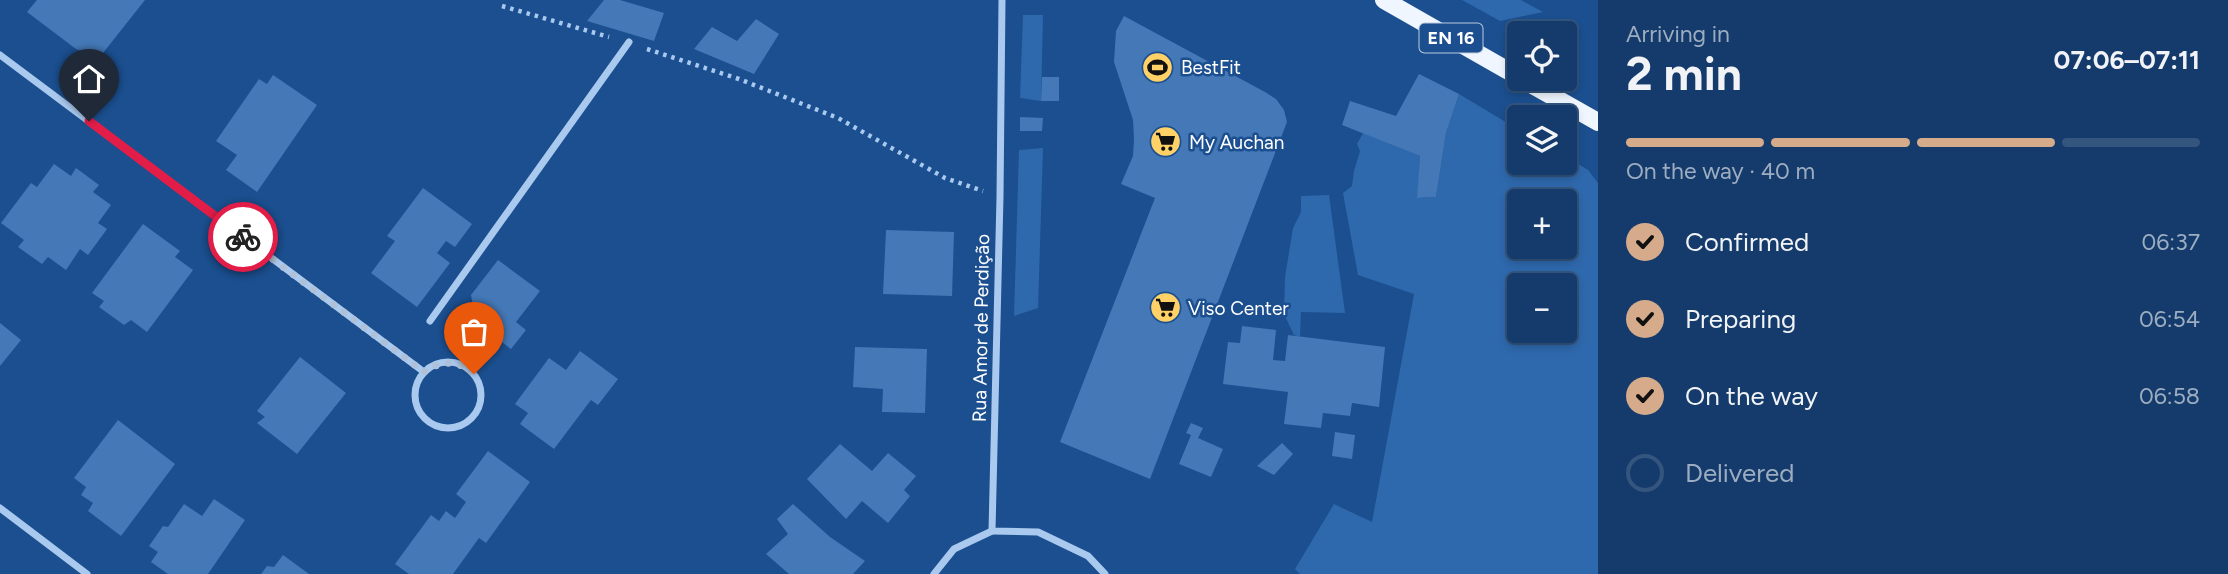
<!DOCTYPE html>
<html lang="en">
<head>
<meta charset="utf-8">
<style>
	:root { --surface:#143b6b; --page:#1d4271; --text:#f1f3f6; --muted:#9dadc1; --line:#33557e; --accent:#d6ab8b }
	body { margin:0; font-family:Figtree,sans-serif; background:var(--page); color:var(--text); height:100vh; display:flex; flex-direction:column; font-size:26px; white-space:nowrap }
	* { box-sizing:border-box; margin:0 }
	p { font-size:23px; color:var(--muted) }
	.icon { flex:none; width:38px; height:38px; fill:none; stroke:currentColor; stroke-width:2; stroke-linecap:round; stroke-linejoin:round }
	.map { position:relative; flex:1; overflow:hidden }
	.details { display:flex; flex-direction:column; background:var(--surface); width:630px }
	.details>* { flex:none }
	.fabs { position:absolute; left:1507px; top:21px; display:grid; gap:14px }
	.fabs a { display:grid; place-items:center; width:70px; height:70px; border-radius:7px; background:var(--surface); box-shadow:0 4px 10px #0003,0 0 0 2px var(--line); font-size:35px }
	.pin { position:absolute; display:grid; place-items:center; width:60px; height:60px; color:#fff; margin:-72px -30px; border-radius:50% 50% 50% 0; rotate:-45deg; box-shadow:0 0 7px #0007 }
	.pin .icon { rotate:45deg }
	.courier { position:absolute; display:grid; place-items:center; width:70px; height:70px; margin:-35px; border:5px solid #e11d48; border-radius:50%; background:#fff; color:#222; box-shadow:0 2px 9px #0007 }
	.headline em { font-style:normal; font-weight:700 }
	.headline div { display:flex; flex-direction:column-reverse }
	.headline { display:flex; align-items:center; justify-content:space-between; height:119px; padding:0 28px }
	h1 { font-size:46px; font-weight:700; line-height:52px }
	.bar { display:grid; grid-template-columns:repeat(4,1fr); gap:10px 7px; align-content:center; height:84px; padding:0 28px }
	.bar i { height:9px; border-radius:5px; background:var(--line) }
	.bar .selected { background:var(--accent) }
	.bar p { grid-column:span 4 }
	ol { padding:0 28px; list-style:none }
	li { display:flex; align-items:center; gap:21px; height:77px }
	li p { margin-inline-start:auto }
	li .icon { padding:7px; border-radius:50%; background:var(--accent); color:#111; stroke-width:4 }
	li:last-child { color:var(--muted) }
	li i { width:38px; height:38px; border:4px solid var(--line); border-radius:50% }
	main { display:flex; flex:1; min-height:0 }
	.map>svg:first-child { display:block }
	.green { fill:#2e69ad; fill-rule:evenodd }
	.building { fill:#4478b7 }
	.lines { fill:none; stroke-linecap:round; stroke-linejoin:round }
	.path { stroke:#a9c9ee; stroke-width:4.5; stroke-dasharray:3.5 5; stroke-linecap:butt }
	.street { stroke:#a9c9ee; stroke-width:7 }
	.primary { stroke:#f0f6ff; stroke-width:18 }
	.done { stroke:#afc1d8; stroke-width:7; stroke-dasharray:0 12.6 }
	.route { stroke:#e11d48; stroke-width:9 }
	.labels { text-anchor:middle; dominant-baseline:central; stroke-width:5; stroke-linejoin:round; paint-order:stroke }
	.shield { fill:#1b4f8f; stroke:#bbcadd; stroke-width:2 }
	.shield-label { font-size:18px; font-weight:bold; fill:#fff }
	.poi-label { font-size:19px; fill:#fff; stroke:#1b4f8f; text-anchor:start }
	.street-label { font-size:19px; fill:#fff; stroke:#1b4f8f }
</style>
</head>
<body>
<main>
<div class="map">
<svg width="1598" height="574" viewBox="0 0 1598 574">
	<rect width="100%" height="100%" fill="#1b4f8f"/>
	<g class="green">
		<path d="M 1462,0 L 1521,0 L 1543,12 L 1500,21 Z"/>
		<path d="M 1023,15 L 1043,15 L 1041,101 L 1020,98 Z"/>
		<path d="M 1459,94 L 1519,130 L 1519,163 L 1564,163 L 1565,156 L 1588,170 L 1598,183 L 1598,574 L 1300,574 L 1295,569 L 1334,504 L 1372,522 L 1414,294 L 1358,275 L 1343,193 L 1352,186 L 1354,171 L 1360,151 L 1357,144 L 1363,133 L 1420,156 L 1418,198 L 1436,197 L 1446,133 ZM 1519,201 L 1564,201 L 1564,247 L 1519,247 ZM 1519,285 L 1564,285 L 1564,331 L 1519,331 Z"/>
		<path d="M 1043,148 L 1038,308 L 1014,316 L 1019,150 Z"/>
		<path d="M 1329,195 L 1345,313 L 1301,312 L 1300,337 L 1294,335 L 1284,314 L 1285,277 L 1293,228 L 1301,212 L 1301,196 Z"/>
	</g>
	<g class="building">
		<path d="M 37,0 L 145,0 L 103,53 L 90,54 L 76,49 L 27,12 Z"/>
		<path d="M 604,0 L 620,0 L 664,13 L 654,41 L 587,21 Z"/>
		<path d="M 1124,16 L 1265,92 L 1276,99 L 1284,110 L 1287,122 L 1150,479 L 1060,442 L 1155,198 L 1121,184 L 1133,156 L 1134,139 L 1133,120 L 1114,62 L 1116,31 Z"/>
		<path d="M 756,19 L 779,34 L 754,74 L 694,49 L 712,27 L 737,41 Z"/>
		<path d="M 1419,74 L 1459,94 L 1446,133 L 1436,197 L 1417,198 L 1420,156 L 1342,125 L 1350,101 L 1396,116 Z"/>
		<path d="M 273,75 L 317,105 L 257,192 L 226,170 L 237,155 L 216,141 L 259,79 L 267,84 Z"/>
		<path d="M 1042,77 L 1059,77 L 1059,101 L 1041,101 Z"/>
		<path d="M 1020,117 L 1043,118 L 1042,131 L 1020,131 Z"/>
		<path d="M 54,164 L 71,176 L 76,168 L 99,185 L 93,192 L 111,205 L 98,223 L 107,229 L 88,255 L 80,249 L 66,270 L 48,257 L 42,264 L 18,247 L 24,240 L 1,223 L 31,183 L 37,187 Z"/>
		<path d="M 423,188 L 472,224 L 455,247 L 446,241 L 437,253 L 450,263 L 417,307 L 371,273 L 395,241 L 387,236 Z"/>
		<path d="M 143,224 L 180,251 L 175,257 L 193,270 L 147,332 L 131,320 L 124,325 L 99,307 L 104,301 L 92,293 Z"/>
		<path d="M 886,230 L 954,232 L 952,296 L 883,294 Z"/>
		<path d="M 498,260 L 540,291 L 516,322 L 526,330 L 511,349 L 476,322 L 471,295 Z"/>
		<path d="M 0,323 L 21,340 L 0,366 Z"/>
		<path d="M 1242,326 L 1276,330 L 1273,360 L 1285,361 L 1288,335 L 1385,347 L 1379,407 L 1352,403 L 1350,416 L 1323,413 L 1321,428 L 1284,424 L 1288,392 L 1223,384 L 1228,342 L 1240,343 Z"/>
		<path d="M 855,347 L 927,349 L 925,413 L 882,412 L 883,389 L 853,387 Z"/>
		<path d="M 580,351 L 618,379 L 598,405 L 591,400 L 554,449 L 520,424 L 528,413 L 515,404 L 549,358 L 566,370 Z"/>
		<path d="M 300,357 L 346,393 L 297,454 L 257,423 L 265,417 L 257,411 Z"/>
		<path d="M 118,420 L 175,464 L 121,536 L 88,511 L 93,503 L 81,495 L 86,487 L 74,478 Z"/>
		<path d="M 1191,423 L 1203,428 L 1198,438 L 1223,449 L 1211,477 L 1179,464 L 1191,435 L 1186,433 Z"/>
		<path d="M 1335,432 L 1355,435 L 1352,459 L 1332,456 Z"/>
		<path d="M 1282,443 L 1293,454 L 1274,475 L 1257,466 Z"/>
		<path d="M 840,444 L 872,471 L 888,453 L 916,476 L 904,490 L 910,496 L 888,523 L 862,501 L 846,519 L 807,479 Z"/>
		<path d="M 488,451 L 530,482 L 486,543 L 479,538 L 453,574 L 409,574 L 395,564 L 431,515 L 439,521 L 446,511 L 455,518 L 466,502 L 456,494 Z"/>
		<path d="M 214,499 L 245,520 L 208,574 L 168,574 L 151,562 L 158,552 L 149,546 L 163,526 L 168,527 L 184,504 L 202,516 Z"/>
		<path d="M 793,504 L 830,537 L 865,561 L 853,574 L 789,574 L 766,554 L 788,534 L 777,519 Z"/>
		<path d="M 283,555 L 309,574 L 261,574 L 267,566 L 274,567 Z"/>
	</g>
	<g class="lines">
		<g class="path">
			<path d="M 502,6 L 609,37"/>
			<path d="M 647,49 L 739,79 L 838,118 L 945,178 L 983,191"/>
		</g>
		<g class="street">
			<path d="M 1002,0 L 1000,197 L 992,531 L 1038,532 L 1088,556 L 1105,574"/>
			<path d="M 0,55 L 424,372"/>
			<path d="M 430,321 L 629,42"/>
			<circle cx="448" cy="395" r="33"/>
			<path d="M 0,508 L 87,574"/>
			<path d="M 934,574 L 954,549 L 992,531"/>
		</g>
		<g class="primary">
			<path d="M 1384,0 L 1519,77"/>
			<path d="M 1522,79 L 1598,122"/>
		</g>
	</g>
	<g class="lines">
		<path class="done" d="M 243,237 L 424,372 C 442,360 458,360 474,374"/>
		<path class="route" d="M 89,121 L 243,237"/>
	</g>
	<defs>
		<symbol id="stadium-disc" viewBox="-11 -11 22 22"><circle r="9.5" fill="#ffd166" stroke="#1b4f8f"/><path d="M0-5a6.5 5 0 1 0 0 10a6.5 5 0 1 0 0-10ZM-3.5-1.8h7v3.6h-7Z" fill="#111"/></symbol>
		<symbol id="supermarket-disc" viewBox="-11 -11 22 22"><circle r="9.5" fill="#ffd166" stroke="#1b4f8f"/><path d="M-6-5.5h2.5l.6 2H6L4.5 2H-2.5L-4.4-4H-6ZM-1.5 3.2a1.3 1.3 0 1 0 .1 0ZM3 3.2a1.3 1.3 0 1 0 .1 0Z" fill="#111"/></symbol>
	</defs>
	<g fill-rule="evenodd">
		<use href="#stadium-disc" x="1140" y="50" width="35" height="35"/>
		<use href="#supermarket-disc" x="1148" y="124" width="35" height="35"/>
		<use href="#supermarket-disc" x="1148" y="290" width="35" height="35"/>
	</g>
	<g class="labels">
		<rect class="shield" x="1419.5" y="23.5" width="63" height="29" rx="5"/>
		<g class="shield-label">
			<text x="1451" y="38">EN 16</text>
		</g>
		<g class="poi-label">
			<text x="1181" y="67">BestFit</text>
			<text x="1189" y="142">My Auchan</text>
			<text x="1188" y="308">Viso Center</text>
		</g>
		<g class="street-label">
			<text transform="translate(981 328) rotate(-89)">Rua Amor de Perdição</text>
		</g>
	</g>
</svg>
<div class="fabs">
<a><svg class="icon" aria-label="locate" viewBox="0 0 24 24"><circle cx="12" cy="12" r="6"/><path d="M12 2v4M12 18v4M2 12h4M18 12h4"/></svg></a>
<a><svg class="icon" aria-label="layers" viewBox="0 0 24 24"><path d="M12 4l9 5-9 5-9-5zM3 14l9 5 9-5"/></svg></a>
<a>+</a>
<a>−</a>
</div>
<div class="pin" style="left:474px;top:374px;background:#ea580c"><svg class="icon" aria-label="bag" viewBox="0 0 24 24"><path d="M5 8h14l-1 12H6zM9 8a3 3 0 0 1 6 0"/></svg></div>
<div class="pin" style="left:89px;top:121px;background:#1f2937"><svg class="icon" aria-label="home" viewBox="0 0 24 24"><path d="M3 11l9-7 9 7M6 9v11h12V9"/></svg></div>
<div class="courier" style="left:243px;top:237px"><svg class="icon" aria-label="bike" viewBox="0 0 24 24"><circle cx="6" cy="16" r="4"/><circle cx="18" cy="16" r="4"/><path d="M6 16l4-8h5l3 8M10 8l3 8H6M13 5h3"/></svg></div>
</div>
<section class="details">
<div class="headline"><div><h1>2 min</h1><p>Arriving in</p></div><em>07:06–07:11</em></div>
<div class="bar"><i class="selected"></i><i class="selected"></i><i class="selected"></i><i></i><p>On the way · 40 m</p></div>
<ol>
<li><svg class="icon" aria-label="check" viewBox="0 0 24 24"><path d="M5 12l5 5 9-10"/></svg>Confirmed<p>06:37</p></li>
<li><svg class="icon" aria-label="check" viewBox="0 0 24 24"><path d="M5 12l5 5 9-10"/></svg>Preparing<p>06:54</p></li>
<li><svg class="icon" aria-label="check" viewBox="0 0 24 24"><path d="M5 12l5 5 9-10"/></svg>On the way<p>06:58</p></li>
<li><i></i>Delivered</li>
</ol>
</section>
</main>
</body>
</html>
